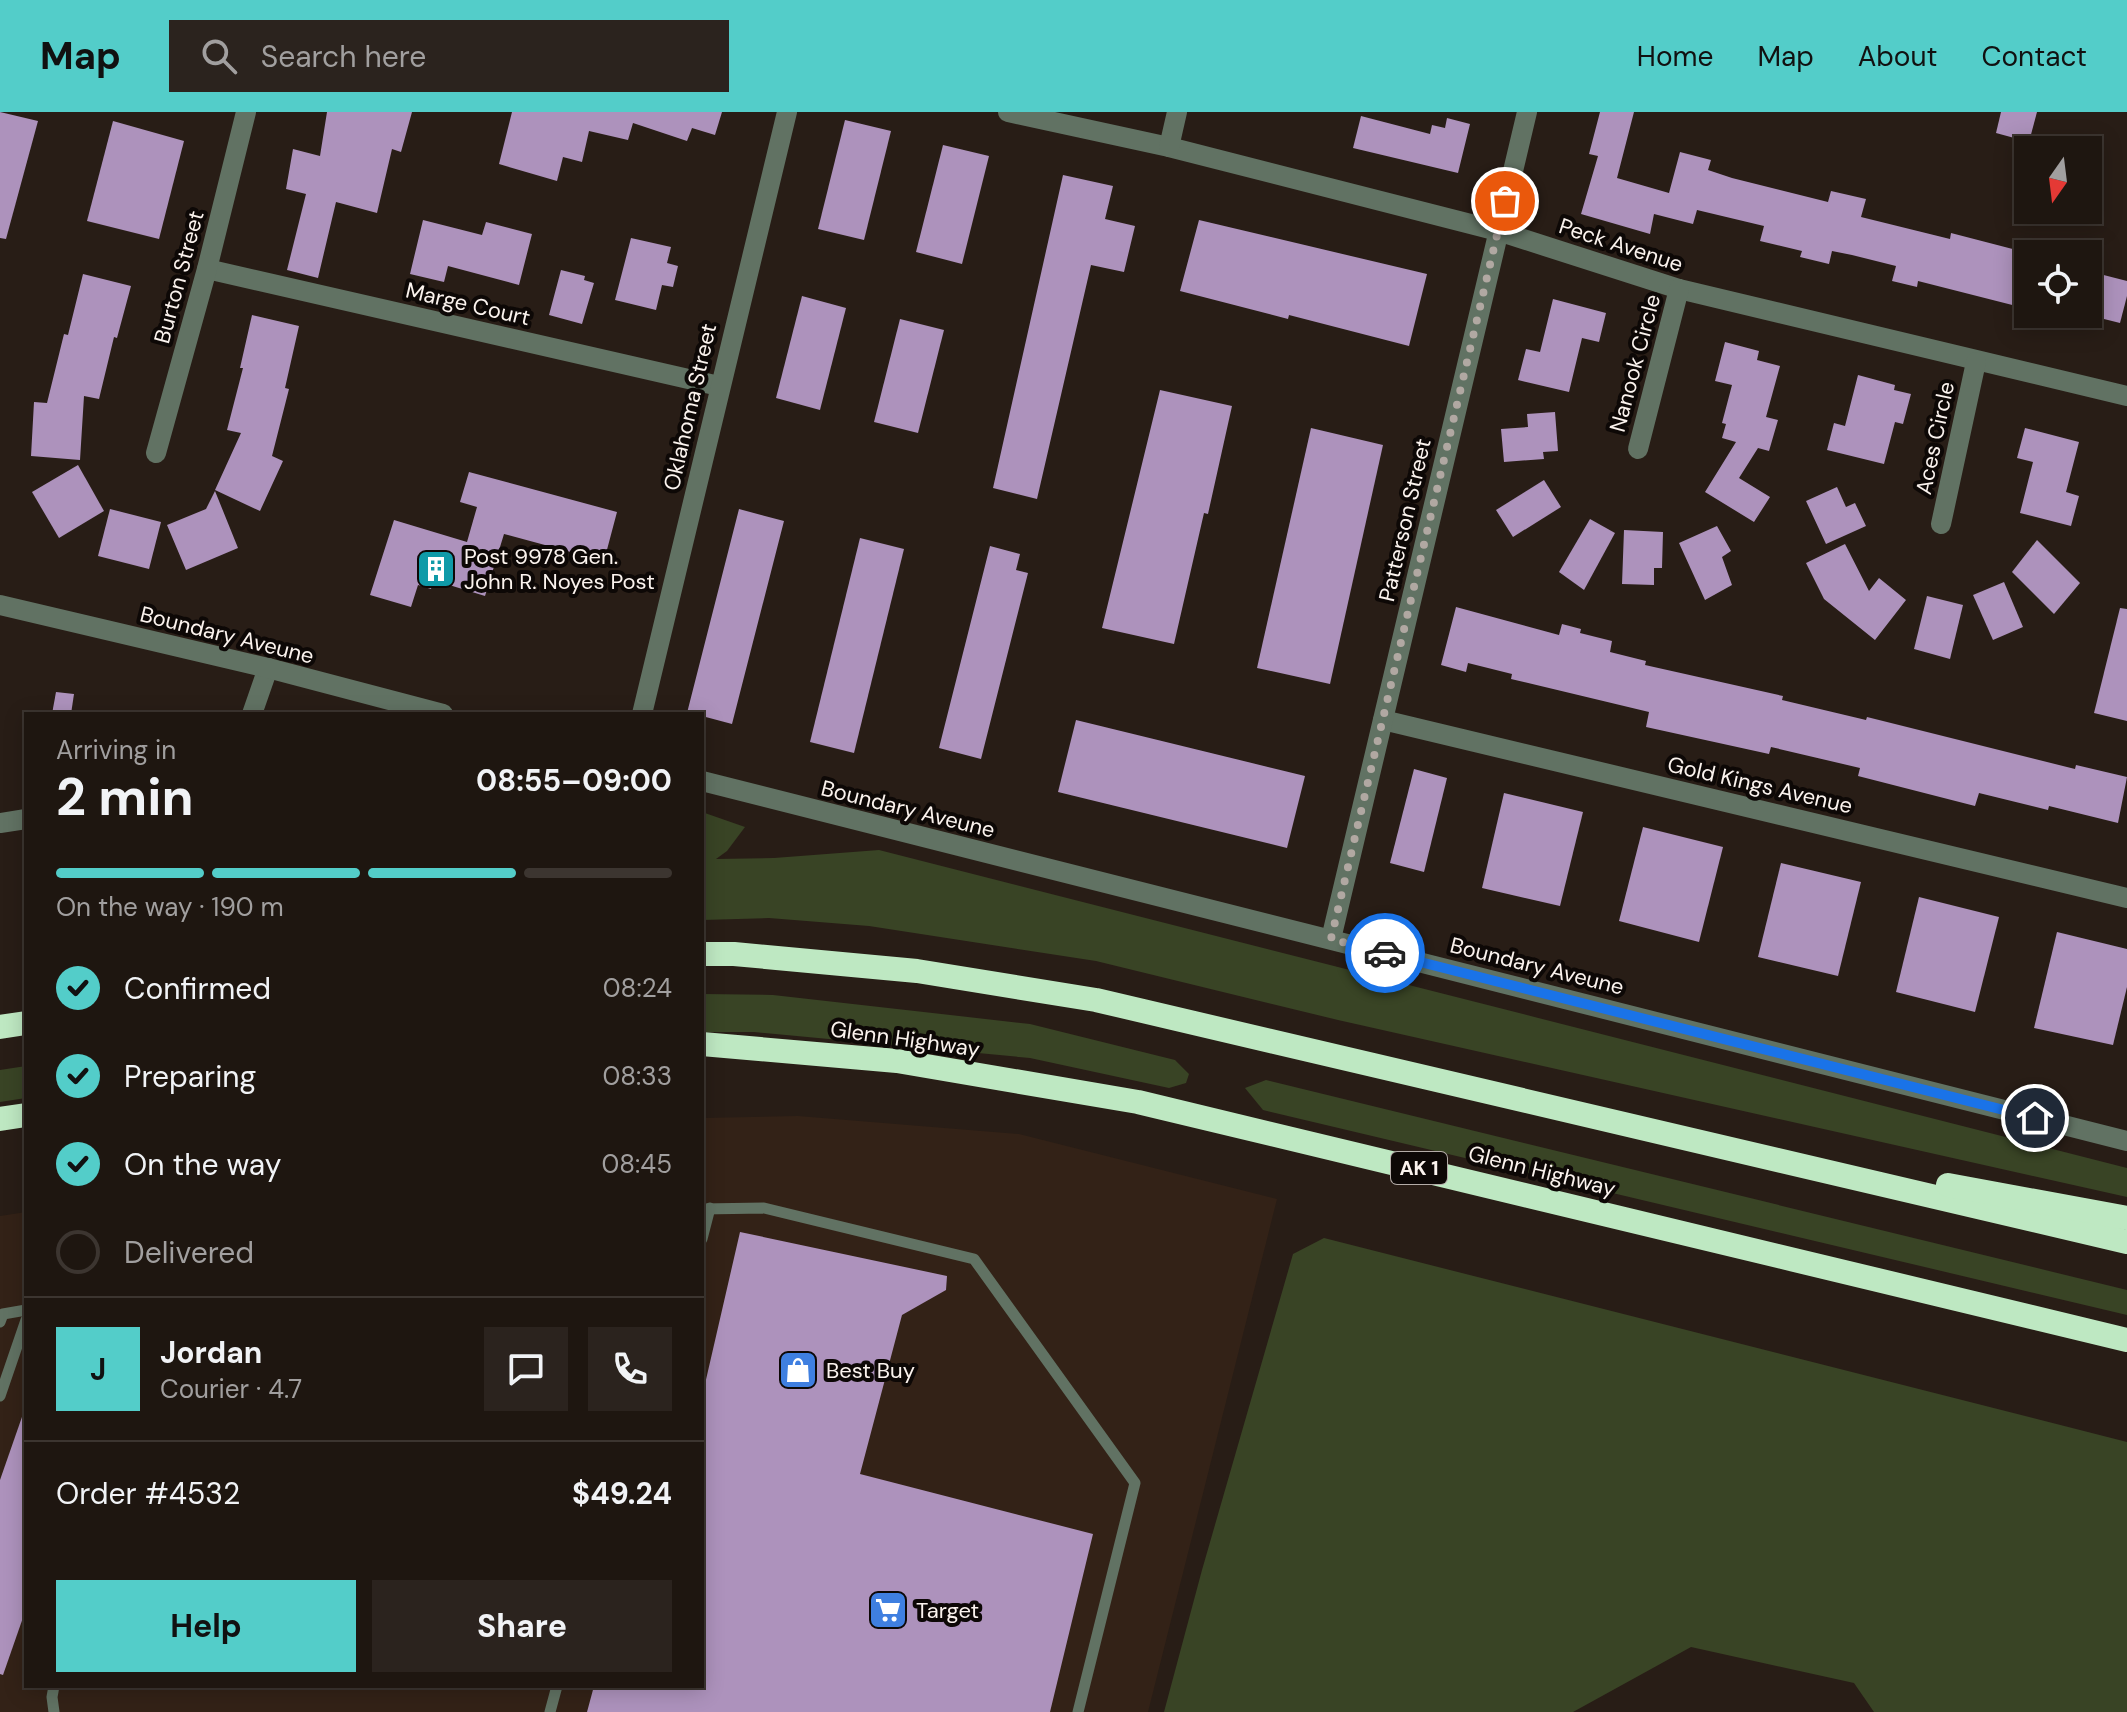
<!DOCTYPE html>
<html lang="en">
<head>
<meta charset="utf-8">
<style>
	:root { --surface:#1e1610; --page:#2b231e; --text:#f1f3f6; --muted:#a19f9f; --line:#3c3530; --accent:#53cdc9 }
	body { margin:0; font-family:"DM Sans",sans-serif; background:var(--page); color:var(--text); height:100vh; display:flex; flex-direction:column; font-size:30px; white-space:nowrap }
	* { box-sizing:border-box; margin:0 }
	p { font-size:26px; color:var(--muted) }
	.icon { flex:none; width:44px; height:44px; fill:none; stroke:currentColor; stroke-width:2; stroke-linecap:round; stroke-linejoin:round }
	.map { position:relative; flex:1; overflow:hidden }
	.panel { position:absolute; left:24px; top:600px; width:680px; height:976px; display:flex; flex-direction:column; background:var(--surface); border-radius:0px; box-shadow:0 4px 20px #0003,0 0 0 2px var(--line) }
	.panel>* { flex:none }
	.needle { width:52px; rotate:194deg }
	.tools { position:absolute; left:2014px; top:24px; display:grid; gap:16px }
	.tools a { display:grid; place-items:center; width:88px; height:88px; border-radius:0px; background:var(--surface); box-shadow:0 4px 20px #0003,0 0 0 2px var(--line); font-size:40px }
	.pin { position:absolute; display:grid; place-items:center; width:68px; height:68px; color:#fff; margin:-34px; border:4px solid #fff; border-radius:50%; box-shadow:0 2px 8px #0007 }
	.courier { position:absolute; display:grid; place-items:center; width:80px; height:80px; margin:-40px; border:6px solid #1a73e8; border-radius:50%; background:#fff; color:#222; box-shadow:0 2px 10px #0007 }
	.overview em { font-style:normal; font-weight:700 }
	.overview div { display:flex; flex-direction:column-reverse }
	.overview { display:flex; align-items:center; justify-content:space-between; height:136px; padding:0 32px }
	h1 { font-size:52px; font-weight:700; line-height:60px }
	.bar { display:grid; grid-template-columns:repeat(4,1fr); gap:12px 8px; align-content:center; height:96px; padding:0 32px }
	.bar i { height:10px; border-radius:6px; background:var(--line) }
	.bar .selected { background:var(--accent) }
	.bar p { grid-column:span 4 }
	.line { display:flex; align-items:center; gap:20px; padding:0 32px; border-top:2px solid var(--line) }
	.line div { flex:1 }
	.round { display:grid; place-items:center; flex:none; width:84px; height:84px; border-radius:0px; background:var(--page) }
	ol { padding:0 32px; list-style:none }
	li { display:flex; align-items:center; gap:24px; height:88px }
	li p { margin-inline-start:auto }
	li .icon { padding:8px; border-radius:50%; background:var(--accent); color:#111; stroke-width:4 }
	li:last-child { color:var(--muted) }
	li i { width:44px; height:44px; border:4px solid var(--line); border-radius:50% }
	.cta { display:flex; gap:16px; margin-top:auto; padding:16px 32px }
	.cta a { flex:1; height:92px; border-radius:0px; background:var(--accent); color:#111; font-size:32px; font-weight:700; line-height:92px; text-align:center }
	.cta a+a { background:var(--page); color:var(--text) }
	header { display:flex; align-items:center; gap:48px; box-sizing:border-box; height:112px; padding:0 40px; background:var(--accent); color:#111 }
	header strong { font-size:38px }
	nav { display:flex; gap:44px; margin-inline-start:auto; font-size:28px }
	.search { width:560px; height:72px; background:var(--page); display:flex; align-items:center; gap:20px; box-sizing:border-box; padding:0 28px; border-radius:0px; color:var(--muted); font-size:30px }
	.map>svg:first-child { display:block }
	.built { fill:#332217 }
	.green { fill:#394425 }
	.building { fill:#ad92bc }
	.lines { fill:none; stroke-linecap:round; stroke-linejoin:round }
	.service { stroke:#617263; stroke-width:11 }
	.minor { stroke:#617263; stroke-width:20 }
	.tertiary { stroke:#617263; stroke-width:20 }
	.motorway { stroke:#bee8c2; stroke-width:24 }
	.done { stroke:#b1a8a2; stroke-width:8; stroke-dasharray:0 14.4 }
	.route { stroke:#1a73e8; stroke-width:10 }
	.labels { text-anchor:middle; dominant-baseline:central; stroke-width:8; stroke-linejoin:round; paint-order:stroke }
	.shield { fill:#0d0806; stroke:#b4aca8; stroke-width:2 }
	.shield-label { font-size:20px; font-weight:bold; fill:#fbf3ee }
	.street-label { font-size:22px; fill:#fbf3ee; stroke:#0d0806 }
	.poi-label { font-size:22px; fill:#fbf3ee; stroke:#0d0806; text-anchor:start }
</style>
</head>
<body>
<header>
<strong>Map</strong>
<div class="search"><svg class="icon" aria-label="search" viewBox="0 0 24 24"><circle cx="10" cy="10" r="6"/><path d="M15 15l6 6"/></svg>Search here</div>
<nav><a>Home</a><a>Map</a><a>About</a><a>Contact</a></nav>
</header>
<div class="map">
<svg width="2127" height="1600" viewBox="0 0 2127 1600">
	<rect width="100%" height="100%" fill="#281d16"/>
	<path class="built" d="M 798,1004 L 1019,1022 L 1277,1087 L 1148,1600 L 0,1600 L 0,1104 L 26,1100 L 26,1574 L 702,1574 L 702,1006 Z"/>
	<g class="green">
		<path d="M 702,700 L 745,715 L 727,739 L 716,747 L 774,746 L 879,738 L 2127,1056 L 2127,1085 L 1338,908 L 1096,849 L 869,814 L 769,806 L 702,808 Z"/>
		<path d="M 702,882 L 773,883 L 1030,912 L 1175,948 L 1189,962 L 1186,971 L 1169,976 L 1030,946 L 754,920 L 702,920 Z"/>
		<path d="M 26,954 L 26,986 L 0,990 L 0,958 Z"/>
		<path d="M 1266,968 L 2127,1178 L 2127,1203 L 1263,998 L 1245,976 Z"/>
		<path d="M 1324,1126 L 2127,1330 L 2127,1600 L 1874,1600 L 1854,1571 L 1691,1535 L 1573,1600 L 1164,1600 L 1202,1458 L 1293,1142 Z"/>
	</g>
	<g class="building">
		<path d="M 0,0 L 38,9 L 6,127 L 0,126 Z"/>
		<path d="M 327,0 L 412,0 L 401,40 L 392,37 L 377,101 L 336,90 L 318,166 L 287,158 L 306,82 L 286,77 L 293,37 L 320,44 Z"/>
		<path d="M 512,0 L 722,0 L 715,23 L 692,16 L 687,29 L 633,11 L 628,28 L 589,19 L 582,50 L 563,45 L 557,69 L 499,52 Z"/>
		<path d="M 1600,0 L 1634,0 L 1617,66 L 1669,81 L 1680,40 L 1711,48 L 1708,58 L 1732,66 L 1828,90 L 1831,79 L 1866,87 L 1861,105 L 1950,127 L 1951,121 L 2028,141 L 2028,197 L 1918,169 L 1917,175 L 1892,169 L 1896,154 L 1852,143 L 1832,139 L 1829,152 L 1800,145 L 1802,139 L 1760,129 L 1764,114 L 1697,98 L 1693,112 L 1654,102 L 1650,122 L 1581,102 L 1598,44 L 1589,42 Z"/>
		<path d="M 2001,0 L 2037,0 L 2029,30 L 1996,21 Z"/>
		<path d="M 1361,4 L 1430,22 L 1432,13 L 1445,16 L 1447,6 L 1470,12 L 1458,61 L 1353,36 Z"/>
		<path d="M 845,8 L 891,19 L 864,128 L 818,117 Z"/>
		<path d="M 113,9 L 184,29 L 159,127 L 87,109 Z"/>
		<path d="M 943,33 L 989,44 L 962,152 L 916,140 Z"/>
		<path d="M 1063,63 L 1113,74 L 1105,107 L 1135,114 L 1124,160 L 1091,153 L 1037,387 L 993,376 Z"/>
		<path d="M 423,108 L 482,123 L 486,110 L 532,122 L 519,173 L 448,154 L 444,170 L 410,162 Z"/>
		<path d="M 1199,108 L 1427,162 L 1409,234 L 1289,203 L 1288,207 L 1180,179 Z"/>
		<path d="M 631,126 L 671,135 L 667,151 L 678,154 L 673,175 L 662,173 L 656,198 L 615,188 Z"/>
		<path d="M 561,158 L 585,164 L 584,168 L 594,171 L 582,212 L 549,203 Z"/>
		<path d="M 2088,159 L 2127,169 L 2127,184 L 2120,211 L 2088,203 Z"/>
		<path d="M 83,162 L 131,174 L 117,226 L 114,225 L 99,287 L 84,284 L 80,348 L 31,344 L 34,290 L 47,291 L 64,222 L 68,223 Z"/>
		<path d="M 802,184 L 846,196 L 820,298 L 776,286 Z"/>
		<path d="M 1553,187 L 1606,201 L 1599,230 L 1582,226 L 1569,280 L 1518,268 L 1526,237 L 1540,240 Z"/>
		<path d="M 252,203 L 299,214 L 285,276 L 289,277 L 272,344 L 283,349 L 260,399 L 215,378 L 241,321 L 227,318 L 243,256 L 240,256 Z"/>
		<path d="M 900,207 L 944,218 L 918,321 L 874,310 Z"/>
		<path d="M 1725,230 L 1759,239 L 1757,248 L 1780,254 L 1766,305 L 1778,308 L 1769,339 L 1758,336 L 1739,366 L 1770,385 L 1754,410 L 1705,380 L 1736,330 L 1722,326 L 1726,312 L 1722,311 L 1732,273 L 1715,269 Z"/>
		<path d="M 1858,263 L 1895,273 L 1894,278 L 1911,282 L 1903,312 L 1895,310 L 1884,352 L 1827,338 L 1834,311 L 1845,314 Z"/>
		<path d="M 1160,278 L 1232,294 L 1208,402 L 1204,401 L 1174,532 L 1102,516 Z"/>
		<path d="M 1555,300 L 1558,339 L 1543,340 L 1544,347 L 1504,350 L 1501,317 L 1528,315 L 1527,302 Z"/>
		<path d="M 1311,316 L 1383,333 L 1330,572 L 1257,556 Z"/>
		<path d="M 2025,316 L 2079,330 L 2066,380 L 2079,384 L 2071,414 L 2020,401 L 2033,350 L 2017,346 Z"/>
		<path d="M 78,353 L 104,399 L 59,426 L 32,380 Z"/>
		<path d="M 469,360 L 617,400 L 604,449 L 504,422 L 485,484 L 433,468 L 431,477 L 418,473 L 411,495 L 370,483 L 394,408 L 467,430 L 477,395 L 460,390 Z"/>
		<path d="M 1544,368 L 1561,395 L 1513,425 L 1496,398 Z"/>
		<path d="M 1837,375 L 1846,395 L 1855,391 L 1866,414 L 1826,432 L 1806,389 Z"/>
		<path d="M 215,379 L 238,436 L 186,458 L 167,413 L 206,397 Z"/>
		<path d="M 110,397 L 161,410 L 149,457 L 98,444 Z"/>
		<path d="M 739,397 L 784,409 L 732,612 L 702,604 L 702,602 L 687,601 Z"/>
		<path d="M 1590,407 L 1615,421 L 1584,478 L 1559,460 Z"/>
		<path d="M 1717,414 L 1731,439 L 1722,445 L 1732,473 L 1705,488 L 1679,431 Z"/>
		<path d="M 1624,418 L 1663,420 L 1662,456 L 1654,456 L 1654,473 L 1622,472 Z"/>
		<path d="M 860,426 L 904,437 L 854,641 L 810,630 Z"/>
		<path d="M 2037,428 L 2080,471 L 2054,502 L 2012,460 Z"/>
		<path d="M 1845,432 L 1869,479 L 1879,466 L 1906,488 L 1875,528 L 1824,487 L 1806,451 Z"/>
		<path d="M 990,434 L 1020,442 L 1016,458 L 1028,461 L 981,647 L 939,636 Z"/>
		<path d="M 2004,470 L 2023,515 L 1993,528 L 1973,483 Z"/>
		<path d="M 1927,484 L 1963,493 L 1950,547 L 1914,537 Z"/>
		<path d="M 1456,495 L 1559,523 L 1562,512 L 1581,517 L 1580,521 L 1612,529 L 1610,540 L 1646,549 L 1645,553 L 1783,584 L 1782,588 L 1866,608 L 1867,605 L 2075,657 L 2076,653 L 2127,665 L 2118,711 L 2049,694 L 2048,698 L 1979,681 L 1975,694 L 1858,664 L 1860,656 L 1771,635 L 1769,642 L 1646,615 L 1649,600 L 1511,567 L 1512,562 L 1468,551 L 1466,560 L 1441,553 Z"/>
		<path d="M 2120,496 L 2127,497 L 2127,609 L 2094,601 Z"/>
		<path d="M 56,580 L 74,582 L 71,602 L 52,602 Z"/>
		<path d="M 1076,608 L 1305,664 L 1287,736 L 1058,680 Z"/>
		<path d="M 1414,657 L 1447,666 L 1424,760 L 1390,751 Z"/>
		<path d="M 1504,681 L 1583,700 L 1560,794 L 1482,776 Z"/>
		<path d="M 1643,715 L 1723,735 L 1699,830 L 1619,809 Z"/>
		<path d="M 1781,751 L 1861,770 L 1838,864 L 1758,845 Z"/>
		<path d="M 1919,785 L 1999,805 L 1975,900 L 1896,880 Z"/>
		<path d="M 2057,820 L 2127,837 L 2127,875 L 2113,933 L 2034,916 Z"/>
		<path d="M 740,1120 L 947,1164 L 946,1178 L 902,1203 L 860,1362 L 1093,1422 L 1050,1600 L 587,1600 L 594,1574 L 702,1574 L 702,1285 Z"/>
		<path d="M 23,1302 L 26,1302 L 26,1497 L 3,1563 L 0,1562 L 0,1368 Z"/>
	</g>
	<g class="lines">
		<g class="service">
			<path d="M 702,1097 L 764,1096 L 974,1147 L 1135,1371 L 1078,1600"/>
			<path d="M 702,1127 L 710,1096"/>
			<path d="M 0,1210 L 3,1202 L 26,1198"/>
			<path d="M 0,1284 L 26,1208"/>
			<path d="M 54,1574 L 52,1585 L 54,1600"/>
			<path d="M 550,1600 L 557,1574"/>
		</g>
		<g class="minor">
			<path d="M 1008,0 L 1169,35 L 1498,119 L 1679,177 L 2127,284"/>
			<path d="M 1169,35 L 1177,0"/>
			<path d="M 207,157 L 719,274"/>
			<path d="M 1638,337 L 1679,177"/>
			<path d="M 156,341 L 207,157 L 246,0"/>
			<path d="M 1941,412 L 1976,250"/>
			<path d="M 252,602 L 268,556"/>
			<path d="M 642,602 L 787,0"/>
			<path d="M 1383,608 L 2127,786"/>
			<path d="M 0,711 L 26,707"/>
			<path d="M 1331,827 L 1527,0"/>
		</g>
		<g class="tertiary">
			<path d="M 0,493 L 268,556 L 443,602"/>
			<path d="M 702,669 L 2127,1029"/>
		</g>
		<g class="motorway">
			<path d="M 702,842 L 734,842 L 917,859 L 1096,888 L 2127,1130"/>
			<path d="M 0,915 L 26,911"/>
			<path d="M 702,932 L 897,949 L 1138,990 L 2127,1228"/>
			<path d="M 0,1007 L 26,1003"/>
			<path d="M 1948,1073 L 2127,1106"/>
		</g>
	</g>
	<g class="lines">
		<path class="done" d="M 1385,841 L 1331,827 L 1505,89"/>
		<path class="route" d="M 1385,841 L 2035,1006"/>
	</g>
	<defs>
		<symbol id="building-square" viewBox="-11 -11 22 22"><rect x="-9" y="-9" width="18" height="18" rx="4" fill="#0f9aa8" stroke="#0d0806"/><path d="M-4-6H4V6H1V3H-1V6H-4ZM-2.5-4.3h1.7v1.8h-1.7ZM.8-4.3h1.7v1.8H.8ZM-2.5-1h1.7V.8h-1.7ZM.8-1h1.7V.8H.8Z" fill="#fff"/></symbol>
		<symbol id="shop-square" viewBox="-11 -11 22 22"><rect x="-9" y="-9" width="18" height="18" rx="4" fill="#3f7fe0" stroke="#0d0806"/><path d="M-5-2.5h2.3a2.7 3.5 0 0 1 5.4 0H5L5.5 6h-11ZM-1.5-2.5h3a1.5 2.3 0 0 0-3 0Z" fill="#fff"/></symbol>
		<symbol id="supermarket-square" viewBox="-11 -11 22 22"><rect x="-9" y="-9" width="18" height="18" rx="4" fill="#3f7fe0" stroke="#0d0806"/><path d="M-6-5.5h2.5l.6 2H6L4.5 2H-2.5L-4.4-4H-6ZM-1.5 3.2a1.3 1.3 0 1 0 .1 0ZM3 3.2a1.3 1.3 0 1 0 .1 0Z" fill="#fff"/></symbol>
	</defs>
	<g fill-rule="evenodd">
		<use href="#building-square" x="414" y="435" width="44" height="44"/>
		<use href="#shop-square" x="776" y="1236" width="44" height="44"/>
		<use href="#supermarket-square" x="866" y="1476" width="44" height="44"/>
	</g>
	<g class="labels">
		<rect class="shield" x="1391" y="1040" width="56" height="32" rx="6"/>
		<g class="shield-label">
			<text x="1419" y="1056">AK 1</text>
		</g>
		<g class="street-label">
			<text transform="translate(1621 133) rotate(18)">Peck Avenue</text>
			<text transform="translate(179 165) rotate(-75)">Burton Street</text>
			<text transform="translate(468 192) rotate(13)">Marge Court</text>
			<text transform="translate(1635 251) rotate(-75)">Nanook Circle</text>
			<text transform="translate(690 295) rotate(-77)">Oklahoma Street</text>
			<text transform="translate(1935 326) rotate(-78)">Aces Circle</text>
			<text transform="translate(1405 408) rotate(-77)">Patterson Street</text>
			<text transform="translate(227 523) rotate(14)">Boundary Aveune</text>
			<text transform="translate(1760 673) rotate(13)">Gold Kings Avenue</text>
			<text transform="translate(908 697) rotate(14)">Boundary Aveune</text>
			<text transform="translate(1537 854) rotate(14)">Boundary Aveune</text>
			<text transform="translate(905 927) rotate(8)">Glenn Highway</text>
			<text transform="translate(1542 1059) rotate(14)">Glenn Highway</text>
		</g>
		<g class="poi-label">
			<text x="464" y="444">Post 9978 Gen.<tspan x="464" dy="25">John R. Noyes Post</tspan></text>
			<text x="826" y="1258">Best Buy</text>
			<text x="916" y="1498">Target</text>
		</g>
	</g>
</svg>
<div class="tools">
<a><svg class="needle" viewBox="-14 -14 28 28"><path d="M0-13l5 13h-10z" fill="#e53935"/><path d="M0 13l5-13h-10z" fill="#a19f9f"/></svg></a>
<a><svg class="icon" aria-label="locate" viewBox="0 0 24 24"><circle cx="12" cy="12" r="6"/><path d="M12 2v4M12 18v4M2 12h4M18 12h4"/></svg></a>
</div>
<div class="pin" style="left:1505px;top:89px;background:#ea580c"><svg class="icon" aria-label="bag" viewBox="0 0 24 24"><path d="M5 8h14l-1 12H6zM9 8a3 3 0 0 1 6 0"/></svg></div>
<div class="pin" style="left:2035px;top:1006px;background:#1f2937"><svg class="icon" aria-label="home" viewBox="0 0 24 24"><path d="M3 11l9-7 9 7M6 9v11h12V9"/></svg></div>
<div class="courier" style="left:1385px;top:841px"><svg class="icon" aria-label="car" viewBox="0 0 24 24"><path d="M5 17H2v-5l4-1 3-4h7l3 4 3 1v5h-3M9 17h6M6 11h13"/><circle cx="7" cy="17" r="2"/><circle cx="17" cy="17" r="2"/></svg></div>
<section class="panel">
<div class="overview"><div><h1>2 min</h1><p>Arriving in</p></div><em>08:55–09:00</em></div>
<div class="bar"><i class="selected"></i><i class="selected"></i><i class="selected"></i><i></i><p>On the way · 190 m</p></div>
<ol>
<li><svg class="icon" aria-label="check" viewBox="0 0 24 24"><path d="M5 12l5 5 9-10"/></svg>Confirmed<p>08:24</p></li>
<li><svg class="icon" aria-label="check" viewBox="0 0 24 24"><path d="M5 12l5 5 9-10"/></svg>Preparing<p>08:33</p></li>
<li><svg class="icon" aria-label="check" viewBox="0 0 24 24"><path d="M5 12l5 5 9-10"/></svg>On the way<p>08:45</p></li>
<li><i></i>Delivered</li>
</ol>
<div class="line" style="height:144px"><b class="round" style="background:var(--accent);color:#111">J</b><div><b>Jordan</b><p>Courier · 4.7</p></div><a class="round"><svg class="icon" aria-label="chat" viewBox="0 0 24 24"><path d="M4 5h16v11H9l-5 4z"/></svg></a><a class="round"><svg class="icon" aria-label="phone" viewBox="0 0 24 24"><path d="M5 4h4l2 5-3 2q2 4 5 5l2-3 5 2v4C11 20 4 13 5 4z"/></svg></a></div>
<div class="line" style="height:104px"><div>Order #4532</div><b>$49.24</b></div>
<div class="cta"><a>Help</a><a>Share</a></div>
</section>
</div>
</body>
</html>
